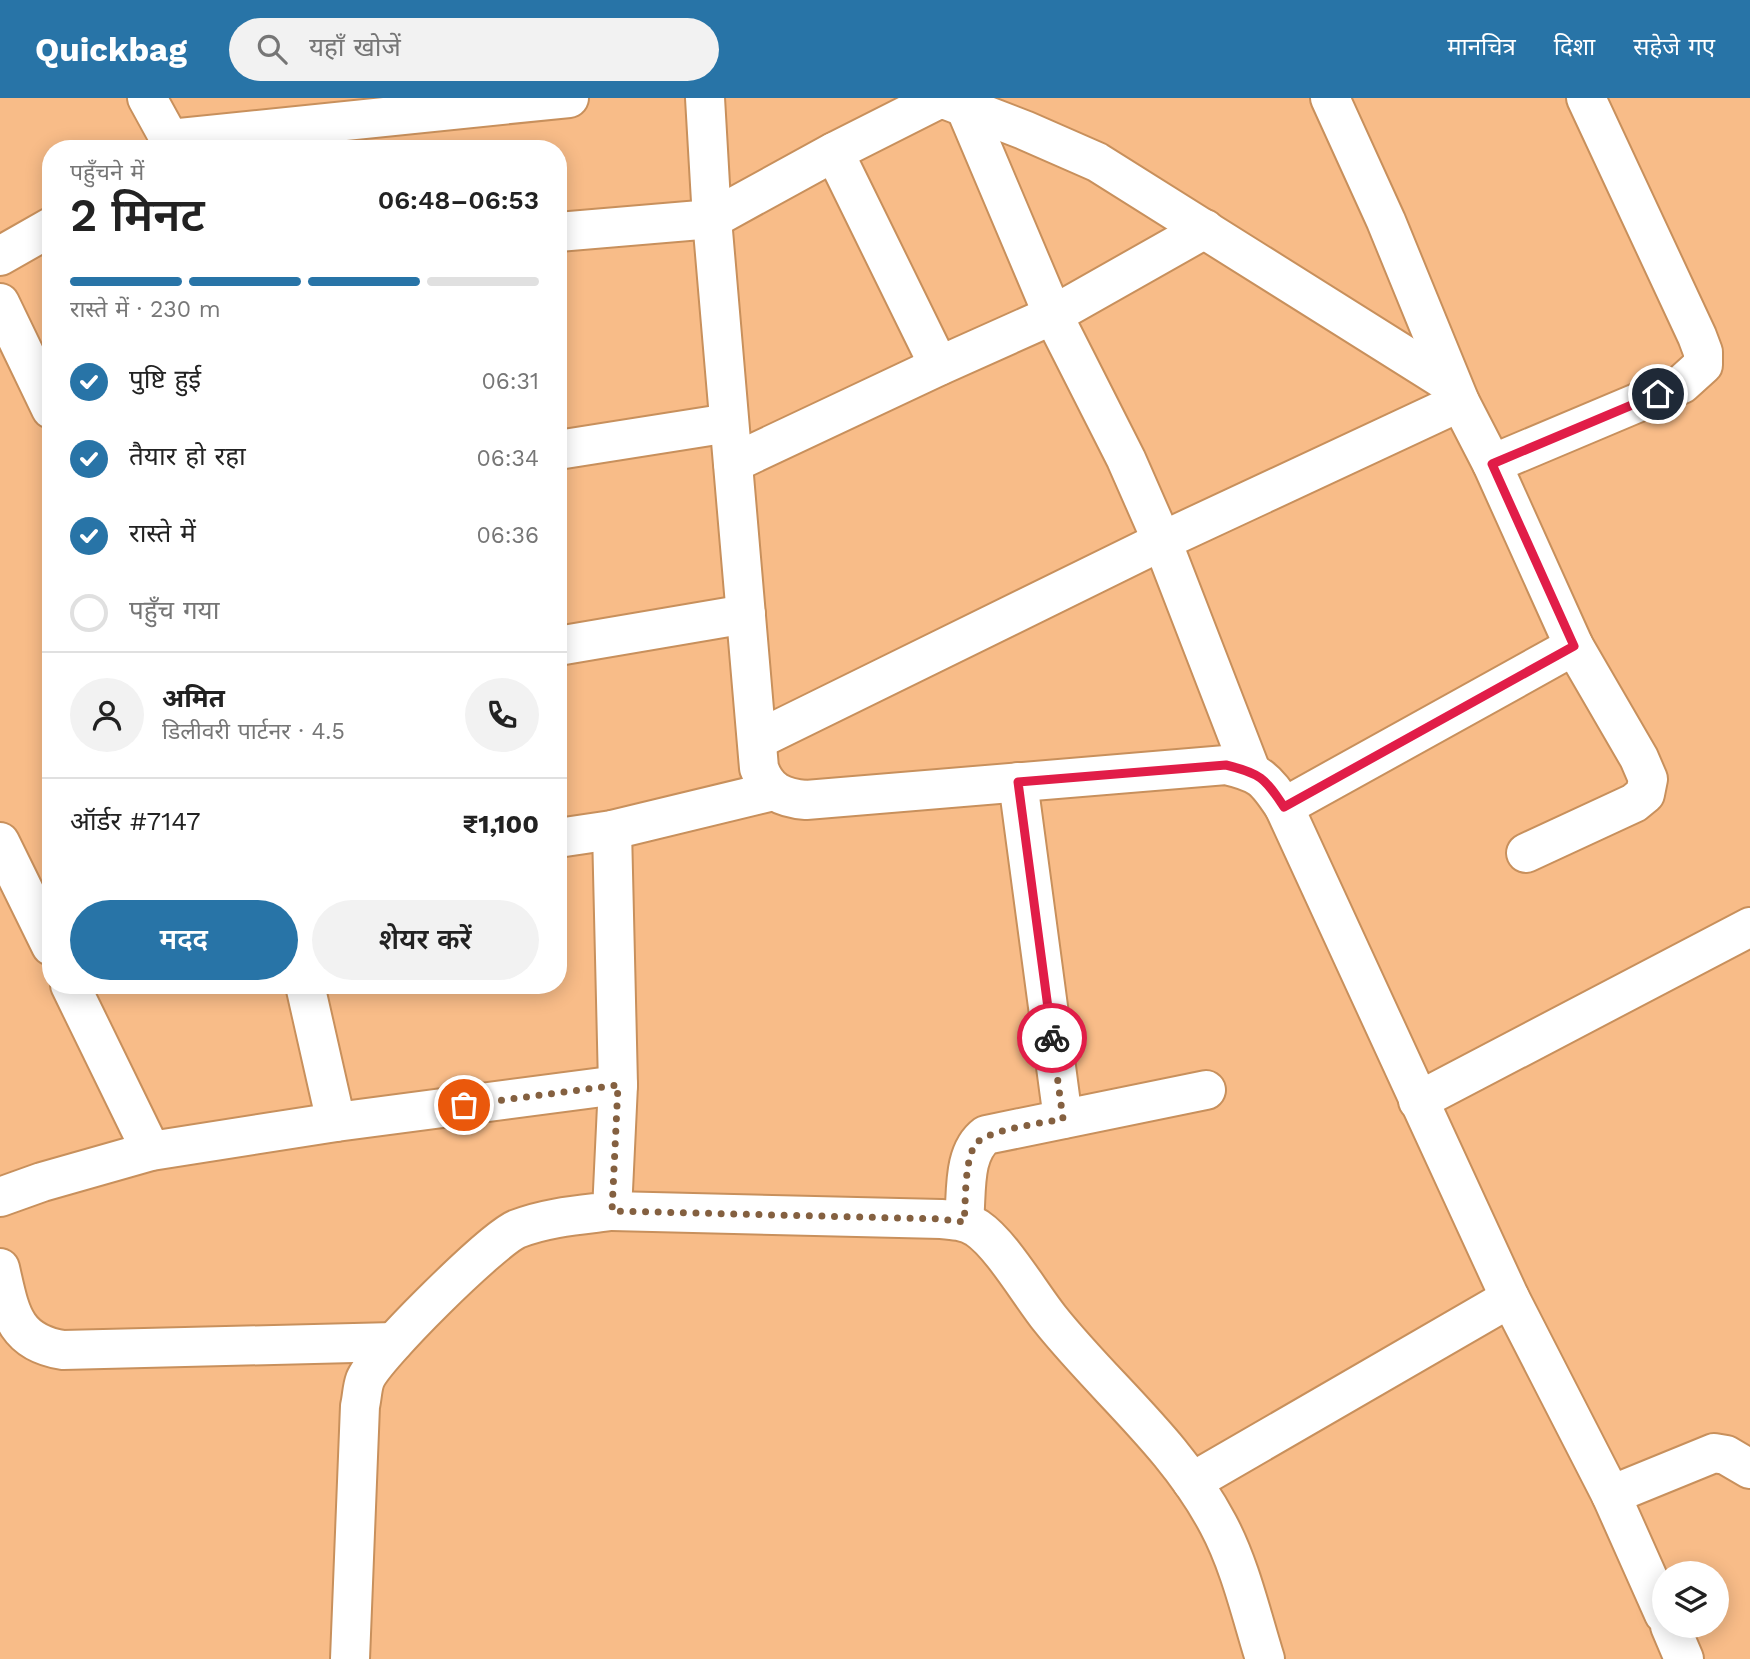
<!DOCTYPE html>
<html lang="hi">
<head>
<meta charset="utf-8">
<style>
	:root { --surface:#fff; --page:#f2f2f2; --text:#222; --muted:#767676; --line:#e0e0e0; --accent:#2874a7 }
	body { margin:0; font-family:"Work Sans","Noto Sans Devanagari",sans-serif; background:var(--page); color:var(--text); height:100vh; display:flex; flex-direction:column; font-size:26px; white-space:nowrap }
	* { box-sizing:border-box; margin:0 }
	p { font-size:23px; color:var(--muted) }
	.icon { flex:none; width:38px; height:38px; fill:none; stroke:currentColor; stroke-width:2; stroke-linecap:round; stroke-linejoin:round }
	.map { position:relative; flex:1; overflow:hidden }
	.sheet { position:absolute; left:42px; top:42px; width:525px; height:854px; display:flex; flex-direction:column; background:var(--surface); border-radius:28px; box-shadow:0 4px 18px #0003 }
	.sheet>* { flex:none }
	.buttons { position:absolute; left:1652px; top:1463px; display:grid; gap:14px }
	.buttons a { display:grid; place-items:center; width:77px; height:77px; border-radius:50%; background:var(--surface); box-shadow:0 4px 18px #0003; font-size:35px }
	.pin { position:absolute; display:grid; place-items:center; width:60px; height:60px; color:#fff; margin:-30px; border:4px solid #fff; border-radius:50%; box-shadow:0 2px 7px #0007 }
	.courier { position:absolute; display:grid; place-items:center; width:70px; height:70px; margin:-35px; border:5px solid #e11d48; border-radius:50%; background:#fff; color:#222; box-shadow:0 2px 9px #0007 }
	.head em { font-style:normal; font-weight:600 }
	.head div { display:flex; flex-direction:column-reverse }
	.head { display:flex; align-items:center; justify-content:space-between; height:119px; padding:0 28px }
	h1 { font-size:46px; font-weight:600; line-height:52px }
	.bar { display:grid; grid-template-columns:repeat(4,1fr); gap:10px 7px; align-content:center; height:84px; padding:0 28px }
	.bar i { height:9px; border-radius:5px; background:var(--line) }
	.bar .on { background:var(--accent) }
	.bar p { grid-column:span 4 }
	.line { display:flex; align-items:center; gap:18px; padding:0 28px; border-top:2px solid var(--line) }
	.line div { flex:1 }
	.round { display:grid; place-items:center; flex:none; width:74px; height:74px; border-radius:37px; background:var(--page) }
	ol { padding:0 28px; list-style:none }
	li { display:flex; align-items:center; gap:21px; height:77px }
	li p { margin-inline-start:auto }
	li .icon { padding:7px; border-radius:50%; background:var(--accent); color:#fff; stroke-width:4 }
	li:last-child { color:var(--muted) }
	li i { width:38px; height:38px; border:4px solid var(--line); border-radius:50% }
	.button { display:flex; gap:14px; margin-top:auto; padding:14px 28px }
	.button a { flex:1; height:80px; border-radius:42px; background:var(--accent); color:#fff; font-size:28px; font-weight:600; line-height:80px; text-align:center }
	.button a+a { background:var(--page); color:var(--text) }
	header { display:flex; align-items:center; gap:42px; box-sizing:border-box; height:98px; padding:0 35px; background:var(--accent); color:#fff }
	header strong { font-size:33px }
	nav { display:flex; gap:38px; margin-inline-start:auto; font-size:24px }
	.search { width:490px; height:63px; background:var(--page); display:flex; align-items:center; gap:18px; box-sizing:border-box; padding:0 24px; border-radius:38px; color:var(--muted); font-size:26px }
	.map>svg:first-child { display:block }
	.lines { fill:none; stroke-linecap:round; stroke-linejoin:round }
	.minor-casing { stroke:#c8905c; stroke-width:42 }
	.minor { stroke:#fff; stroke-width:38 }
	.done { stroke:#846040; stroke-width:7; stroke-dasharray:0 12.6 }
	.route { stroke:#e11d48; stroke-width:9 }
</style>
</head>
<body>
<header>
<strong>Quickbag</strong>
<div class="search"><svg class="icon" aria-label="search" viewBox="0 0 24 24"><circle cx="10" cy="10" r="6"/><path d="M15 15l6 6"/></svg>यहाँ खोजें</div>
<nav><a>मानचित्र</a><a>दिशा</a><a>सहेजे गए</a></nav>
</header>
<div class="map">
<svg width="1750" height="1561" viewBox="0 0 1750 1561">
	<rect width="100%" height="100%" fill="#f8bc88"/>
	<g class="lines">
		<defs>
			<g id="minor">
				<path d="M 147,0 L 175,51"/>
				<path d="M 705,0 L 712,121 L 759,670 C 767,693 782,700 806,702 L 1226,667 C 1260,675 1265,680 1284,709 L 1510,1200 L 1611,1397 L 1664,1516"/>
				<path d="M 1330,0 L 1386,123 L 1460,304 L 1492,366 L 1574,548 L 1639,660 L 1648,681 L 1645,696 L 1634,705 L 1526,755"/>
				<path d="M 965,9 L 1053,217 L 1126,361 L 1162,443 L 1251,673"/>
				<path d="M 170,41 L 569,0"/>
				<path d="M 834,54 L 939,268"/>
				<path d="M 558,134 L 712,121 L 834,54 L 941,0 L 1024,32 L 1097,64 L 1452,287"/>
				<path d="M 0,158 L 51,129"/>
				<path d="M 0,205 L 51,311"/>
				<path d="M 558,352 L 729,325"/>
				<path d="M 733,365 L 939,268 L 1053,217 L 1205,131"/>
				<path d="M 1492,366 L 1682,286 L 1703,267 L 1703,254 L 1697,238 L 1586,0"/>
				<path d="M 558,548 L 746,516"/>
				<path d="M 757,642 L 1162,443 L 1460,304"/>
				<path d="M 1018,684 L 1063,1021"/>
				<path d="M 1284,709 L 1574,548"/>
				<path d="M 558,740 L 612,732 L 773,693"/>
				<path d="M 0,744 L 51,848"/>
				<path d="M 70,887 L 151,1053"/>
				<path d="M 305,887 L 336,1024"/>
				<path d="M 1418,1003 L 1750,829"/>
				<path d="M 0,1099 L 42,1084 L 151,1053 L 336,1024 L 618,987"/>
				<path d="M 612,1113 L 941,1121 C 954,1122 966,1123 977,1130 C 1002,1147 1030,1196 1050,1221 C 1105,1290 1176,1346 1218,1426 C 1240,1467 1251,1516 1265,1561"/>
				<path d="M 964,1123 C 967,1095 962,1055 986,1037 L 1206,992"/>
				<path d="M 0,1170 C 10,1213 13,1244 63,1252 L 394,1244"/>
				<path d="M 1192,1384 L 1510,1200"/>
				<path d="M 1611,1397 L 1714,1355 L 1726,1357 L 1750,1371"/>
				<path d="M 1670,1528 L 1684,1561"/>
				<path d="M 350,1561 L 360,1308 C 362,1300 362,1290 365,1282 C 374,1258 493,1141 517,1131 C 548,1119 580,1117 612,1113 L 618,987 L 612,732"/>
			</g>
		</defs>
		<use href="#minor" class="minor-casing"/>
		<use href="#minor" class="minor"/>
	</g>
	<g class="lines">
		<path class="done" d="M 464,1007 L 618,987 L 612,1113 L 941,1121 L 964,1124 C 966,1104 964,1064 975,1047 C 984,1032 1043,1025 1063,1021 L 1052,940"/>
		<path class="route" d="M 1052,940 L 1018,684 L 1226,667 C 1260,675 1265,680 1284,709 L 1574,548 L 1492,366 L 1658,296"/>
	</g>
</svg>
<div class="buttons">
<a><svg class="icon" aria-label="layers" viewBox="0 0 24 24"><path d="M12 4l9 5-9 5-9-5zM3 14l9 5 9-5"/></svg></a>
</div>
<div class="pin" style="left:464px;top:1007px;background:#ea580c"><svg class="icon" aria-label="bag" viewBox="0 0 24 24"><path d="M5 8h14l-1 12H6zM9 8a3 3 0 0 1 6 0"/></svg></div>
<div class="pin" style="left:1658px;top:296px;background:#1f2937"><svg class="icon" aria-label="home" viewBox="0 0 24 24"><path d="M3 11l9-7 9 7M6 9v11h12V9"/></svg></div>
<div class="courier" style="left:1052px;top:940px"><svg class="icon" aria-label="bike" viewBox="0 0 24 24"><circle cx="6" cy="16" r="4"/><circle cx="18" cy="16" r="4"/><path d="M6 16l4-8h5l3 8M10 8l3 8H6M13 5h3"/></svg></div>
<section class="sheet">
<div class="head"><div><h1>2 मिनट</h1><p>पहुँचने में</p></div><em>06:48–06:53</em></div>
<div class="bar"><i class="on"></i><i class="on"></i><i class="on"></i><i></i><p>रास्ते में · 230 m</p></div>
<ol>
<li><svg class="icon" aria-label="check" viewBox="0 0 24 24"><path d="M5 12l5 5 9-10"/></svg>पुष्टि हुई<p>06:31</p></li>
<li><svg class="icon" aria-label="check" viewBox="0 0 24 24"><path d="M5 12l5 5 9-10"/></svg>तैयार हो रहा<p>06:34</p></li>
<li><svg class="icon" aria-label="check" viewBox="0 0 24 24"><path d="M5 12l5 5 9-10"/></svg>रास्ते में<p>06:36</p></li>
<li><i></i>पहुँच गया</li>
</ol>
<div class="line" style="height:126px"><a class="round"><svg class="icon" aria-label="person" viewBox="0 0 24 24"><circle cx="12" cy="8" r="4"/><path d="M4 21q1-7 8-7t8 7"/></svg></a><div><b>अमित</b><p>डिलीवरी पार्टनर · 4.5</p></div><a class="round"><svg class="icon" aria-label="phone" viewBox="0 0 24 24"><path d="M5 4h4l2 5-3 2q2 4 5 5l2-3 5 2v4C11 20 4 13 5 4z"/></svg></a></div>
<div class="line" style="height:91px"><div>ऑर्डर #7147</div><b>₹1,100</b></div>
<div class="button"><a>मदद</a><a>शेयर करें</a></div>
</section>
</div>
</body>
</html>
